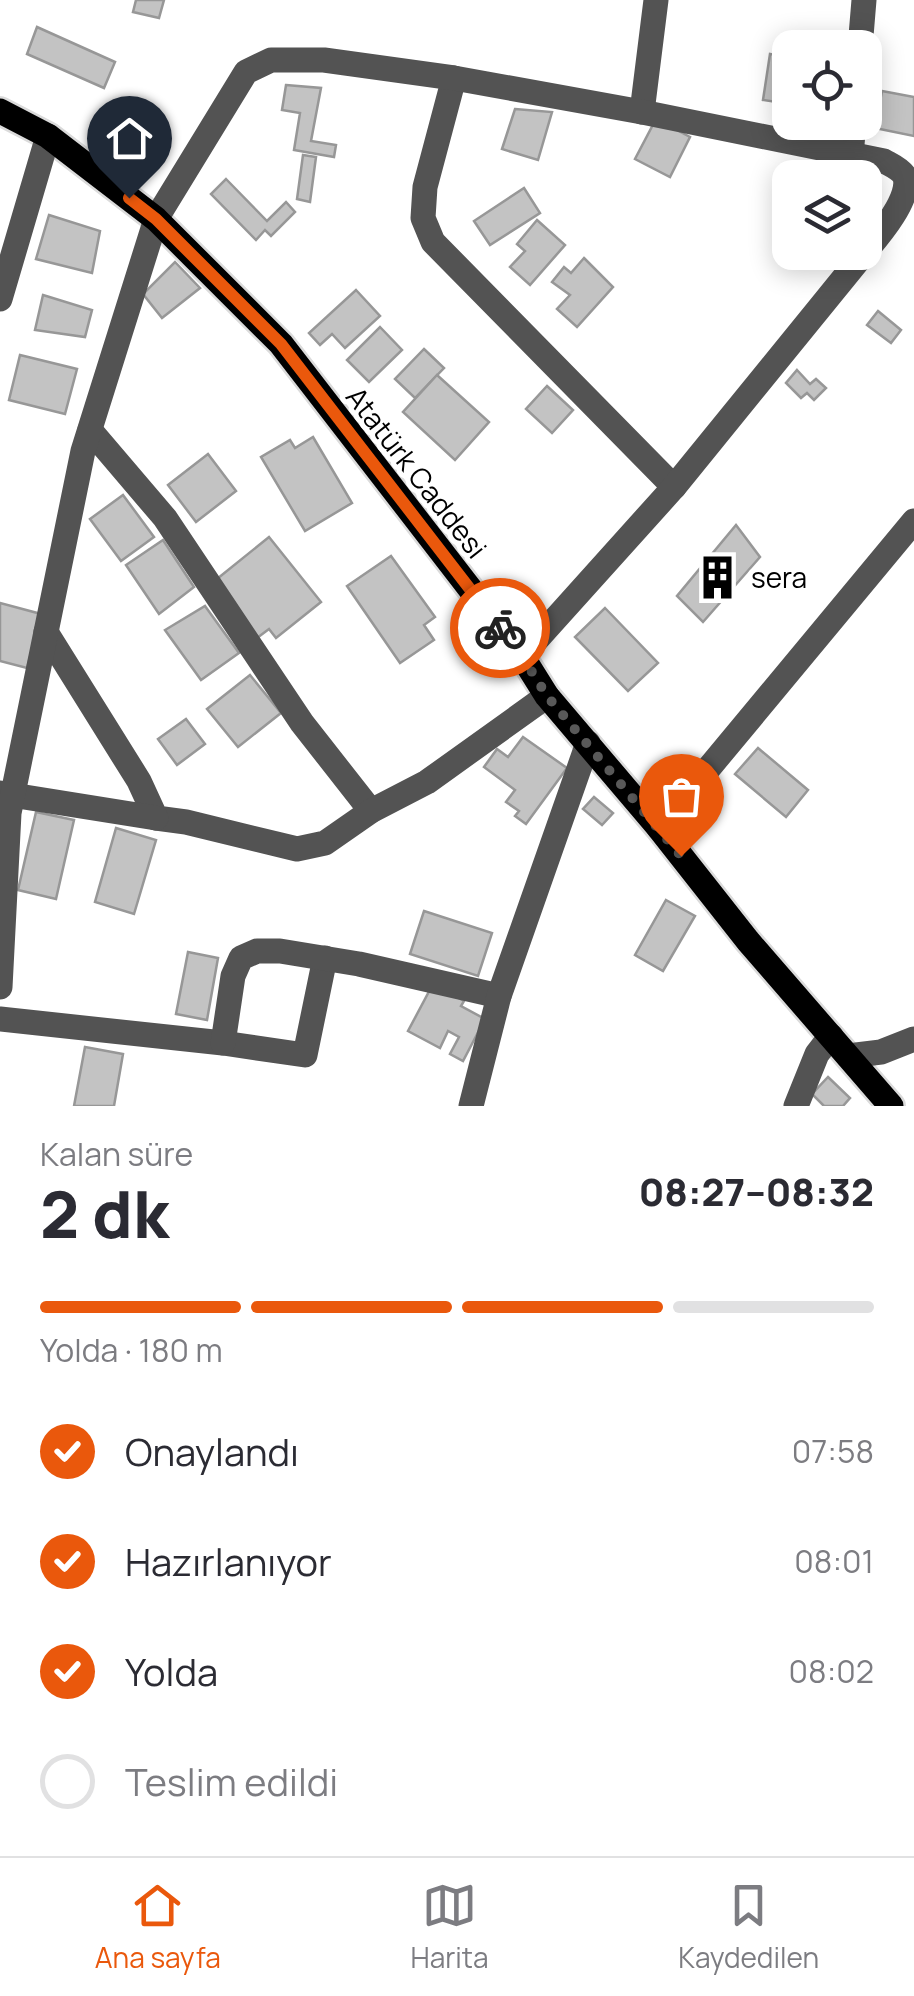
<!DOCTYPE html>
<html lang="tr">
<head>
<meta charset="utf-8">
<style>
	:root { --surface:#fff; --page:#f2f2f3; --text:#2b2b33; --muted:#7c7c81; --line:#e1e1e2; --accent:#ea580c }
	body { margin:0; font-family:Manrope,sans-serif; background:var(--page); color:var(--text); height:100vh; display:flex; flex-direction:column; font-size:38px; white-space:nowrap }
	* { box-sizing:border-box; margin:0 }
	p { font-size:32px; color:var(--muted) }
	.icon { flex:none; width:55px; height:55px; fill:none; stroke:currentColor; stroke-width:2; stroke-linecap:round; stroke-linejoin:round }
	.map { position:relative; height:1106px; overflow:hidden }
	.side { display:flex; flex-direction:column; background:var(--surface); flex:1 }
	.side>* { flex:none }
	.tools { position:absolute; left:772px; top:30px; display:grid; gap:20px }
	.tools a { display:grid; place-items:center; width:110px; height:110px; border-radius:20px; background:var(--surface); box-shadow:0 5px 25px #0003; font-size:50px }
	.pin { position:absolute; display:grid; place-items:center; width:85px; height:85px; color:#fff; margin:-102px -42px; border-radius:50% 50% 50% 0; rotate:-45deg; box-shadow:0 0 10px #0007 }
	.pin .icon { rotate:45deg }
	.courier { position:absolute; display:grid; place-items:center; width:100px; height:100px; margin:-50px; border:8px solid #ea580c; border-radius:50%; background:#fff; color:#222; box-shadow:0 2px 12px #0007 }
	.summary em { font-style:normal; font-weight:800 }
	.summary div { display:flex; flex-direction:column-reverse }
	.summary { display:flex; align-items:center; justify-content:space-between; height:170px; padding:0 40px }
	h1 { font-size:65px; font-weight:800; line-height:75px }
	.bar { display:grid; grid-template-columns:repeat(4,1fr); gap:15px 10px; align-content:center; height:120px; padding:0 40px }
	.bar i { height:12px; border-radius:8px; background:var(--line) }
	.bar .current { background:var(--accent) }
	.bar p { grid-column:span 4 }
	ol { padding:0 40px; list-style:none }
	li { display:flex; align-items:center; gap:30px; height:110px }
	li p { margin-inline-start:auto }
	li .icon { padding:10px; border-radius:50%; background:var(--accent); color:#fff; stroke-width:4 }
	li:last-child { color:var(--muted) }
	li i { width:55px; height:55px; border:5px solid var(--line); border-radius:50% }
	.tabs { display:flex; justify-content:space-around; align-items:center; height:140px; border-top:2px solid var(--line); background:var(--surface); font-size:28px; color:var(--muted) }
	.tabs a { display:grid; justify-items:center; gap:5px }
	.tabs .current { color:var(--accent) }
	.map>svg:first-child { display:block }
	.building { fill:#c3c3c3; stroke:#979797; stroke-width:2.5 }
	.lines { fill:none; stroke-linecap:round; stroke-linejoin:round }
	.major-casing { stroke:#dbdbdb; stroke-width:30 }
	.minor { stroke:#535353; stroke-width:25 }
	.major { stroke:#000; stroke-width:25 }
	.done { stroke:#595959; stroke-width:10; stroke-dasharray:0 18 }
	.route { stroke:#ea580c; stroke-width:12 }
	.labels { text-anchor:middle; dominant-baseline:central; stroke-width:10; stroke-linejoin:round; paint-order:stroke }
	.street-label { font-size:28px; fill:#000; stroke:#fff }
	.poi-label { font-size:28px; fill:#000; stroke:#fff; text-anchor:start }
</style>
</head>
<body>
<div class="map">
<svg width="914" height="1106" viewBox="0 0 914 1106">
	<rect width="100%" height="100%" fill="#fff"/>
	<g class="building">
		<path d="M 136,0 L 164,0 L 159,18 L 133,12 Z"/>
		<path d="M 37,27 L 115,62 L 104,88 L 27,54 Z"/>
		<path d="M 770,54 L 790,57 L 790,104 L 763,100 Z"/>
		<path d="M 286,85 L 321,88 L 311,141 L 336,145 L 334,157 L 294,150 L 300,113 L 282,110 Z"/>
		<path d="M 882,91 L 914,97 L 914,136 L 875,128 Z"/>
		<path d="M 515,109 L 552,112 L 538,160 L 502,149 Z"/>
		<path d="M 656,119 L 690,137 L 670,177 L 635,159 Z"/>
		<path d="M 303,155 L 316,157 L 310,202 L 297,199 Z"/>
		<path d="M 226,179 L 267,221 L 286,202 L 295,212 L 271,236 L 265,230 L 256,240 L 211,194 Z"/>
		<path d="M 524,188 L 540,213 L 490,245 L 474,221 Z"/>
		<path d="M 49,215 L 100,231 L 92,273 L 36,259 Z"/>
		<path d="M 537,220 L 565,245 L 530,285 L 510,267 L 525,251 L 517,244 Z"/>
		<path d="M 584,258 L 613,287 L 577,327 L 557,309 L 570,295 L 552,282 L 564,267 L 571,273 Z"/>
		<path d="M 175,262 L 200,288 L 162,318 L 143,294 Z"/>
		<path d="M 356,290 L 380,316 L 345,348 L 332,334 L 320,345 L 309,333 Z"/>
		<path d="M 43,295 L 92,310 L 85,337 L 35,330 Z"/>
		<path d="M 878,311 L 901,330 L 891,343 L 867,325 Z"/>
		<path d="M 380,327 L 402,350 L 369,382 L 347,360 Z"/>
		<path d="M 424,349 L 444,368 L 415,398 L 395,379 Z"/>
		<path d="M 20,355 L 77,369 L 65,414 L 9,400 Z"/>
		<path d="M 797,370 L 810,384 L 816,379 L 826,388 L 814,400 L 807,393 L 801,398 L 786,383 Z"/>
		<path d="M 437,375 L 489,422 L 455,460 L 403,412 Z"/>
		<path d="M 547,386 L 573,410 L 552,433 L 526,409 Z"/>
		<path d="M 313,437 L 352,503 L 305,531 L 261,457 L 290,440 L 295,448 Z"/>
		<path d="M 208,454 L 236,491 L 196,522 L 168,485 Z"/>
		<path d="M 123,495 L 154,537 L 121,561 L 90,519 Z"/>
		<path d="M 736,525 L 760,557 L 703,622 L 677,596 Z"/>
		<path d="M 269,537 L 321,602 L 276,638 L 269,629 L 257,638 L 212,583 Z"/>
		<path d="M 163,540 L 194,587 L 159,614 L 126,565 Z"/>
		<path d="M 391,556 L 435,617 L 424,625 L 434,640 L 400,663 L 347,586 Z"/>
		<path d="M 0,603 L 41,614 L 27,668 L 0,661 Z"/>
		<path d="M 205,606 L 239,653 L 201,680 L 165,630 Z"/>
		<path d="M 605,608 L 658,663 L 628,691 L 575,637 Z"/>
		<path d="M 250,675 L 281,713 L 238,747 L 207,709 Z"/>
		<path d="M 186,719 L 205,744 L 177,765 L 158,739 Z"/>
		<path d="M 523,737 L 567,768 L 526,824 L 515,816 L 519,811 L 506,802 L 515,790 L 484,767 L 497,749 L 508,757 Z"/>
		<path d="M 758,748 L 808,790 L 786,817 L 735,774 Z"/>
		<path d="M 594,797 L 613,813 L 602,825 L 583,809 Z"/>
		<path d="M 36,812 L 74,820 L 56,899 L 18,890 Z"/>
		<path d="M 116,828 L 156,840 L 134,914 L 95,902 Z"/>
		<path d="M 666,900 L 695,916 L 663,971 L 635,955 Z"/>
		<path d="M 424,911 L 492,933 L 478,976 L 410,954 Z"/>
		<path d="M 188,952 L 218,958 L 207,1020 L 176,1014 Z"/>
		<path d="M 433,984 L 464,1001 L 461,1006 L 485,1019 L 463,1061 L 450,1054 L 459,1037 L 448,1031 L 440,1048 L 408,1031 Z"/>
		<path d="M 85,1047 L 123,1054 L 114,1106 L 74,1106 Z"/>
		<path d="M 828,1077 L 850,1098 L 843,1106 L 824,1106 L 812,1094 Z"/>
	</g>
	<g class="lines">
		<defs>
			<path id="major" d="M 0,111 L 48,136 L 156,219 L 281,344 L 522,656 L 547,696 L 659,828 L 748,941 L 891,1106"/>
		</defs>
		<use href="#major" class="major-casing"/>
		<g class="minor">
			<path d="M 860,48 L 864,0"/>
			<path d="M 454,78 L 425,187 L 423,218 L 433,242 L 674,487"/>
			<path d="M 642,112 L 656,0"/>
			<path d="M 851,156 L 854,122"/>
			<path d="M 0,299 L 48,136"/>
			<path d="M 90,430 L 165,518 L 302,723 L 371,811"/>
			<path d="M 46,632 L 139,781 L 156,818 L 186,822 L 297,849 L 325,843 L 371,811 L 427,782 L 547,696"/>
			<path d="M 522,656 L 674,487 L 865,252"/>
			<path d="M 0,793 L 156,818"/>
			<path d="M 659,828 L 914,521"/>
			<path d="M 0,987 L 9,813 L 83,451 L 156,219 L 246,72 L 271,60 L 324,60 L 454,78 L 642,112 L 884,161 C 891,165 899,168 904,175 C 914,195 878,237 865,252"/>
			<path d="M 0,1019 L 223,1043 L 305,1055 L 325,958"/>
			<path d="M 223,1043 L 233,976 L 241,958 L 257,951 L 280,951 L 359,964 L 499,996"/>
			<path d="M 848,1056 L 881,1052 L 914,1039"/>
			<path d="M 471,1106 L 499,996 L 588,743"/>
			<path d="M 796,1106 L 817,1054 L 831,1036"/>
		</g>
		<use href="#major" class="major"/>
	</g>
	<g class="lines">
		<path class="done" d="M 500,628 L 522,656 L 547,696 L 681,856"/>
		<path class="route" d="M 129,198 L 156,219 L 281,344 L 500,628"/>
	</g>
	<defs>
		<symbol id="building-bare" viewBox="-9 -9 18 18"><path d="M-4-6H4V6H1V3H-1V6H-4ZM-2.5-4.3h1.7v1.8h-1.7ZM.8-4.3h1.7v1.8H.8ZM-2.5-1h1.7V.8h-1.7ZM.8-1h1.7V.8H.8Z" fill="#000" stroke="#fff" stroke-width="2.5" paint-order="stroke"/></symbol>
	</defs>
	<g fill-rule="evenodd">
		<use href="#building-bare" x="686" y="546" width="63" height="63"/>
	</g>
	<g class="labels">
		<g class="street-label">
			<text transform="translate(417 472) rotate(52)">Atatürk Caddesi</text>
		</g>
		<g class="poi-label">
			<text x="751" y="577">sera</text>
		</g>
	</g>
</svg>
<div class="tools">
<a><svg class="icon" aria-label="locate" viewBox="0 0 24 24"><circle cx="12" cy="12" r="6"/><path d="M12 2v4M12 18v4M2 12h4M18 12h4"/></svg></a>
<a><svg class="icon" aria-label="layers" viewBox="0 0 24 24"><path d="M12 4l9 5-9 5-9-5zM3 14l9 5 9-5"/></svg></a>
</div>
<div class="pin" style="left:681px;top:856px;background:#ea580c"><svg class="icon" aria-label="bag" viewBox="0 0 24 24"><path d="M5 8h14l-1 12H6zM9 8a3 3 0 0 1 6 0"/></svg></div>
<div class="pin" style="left:129px;top:198px;background:#1f2937"><svg class="icon" aria-label="home" viewBox="0 0 24 24"><path d="M3 11l9-7 9 7M6 9v11h12V9"/></svg></div>
<div class="courier" style="left:500px;top:628px"><svg class="icon" aria-label="bike" viewBox="0 0 24 24"><circle cx="6" cy="16" r="4"/><circle cx="18" cy="16" r="4"/><path d="M6 16l4-8h5l3 8M10 8l3 8H6M13 5h3"/></svg></div>
</div>
<section class="side">
<div class="summary"><div><h1>2 dk</h1><p>Kalan süre</p></div><em>08:27–08:32</em></div>
<div class="bar"><i class="current"></i><i class="current"></i><i class="current"></i><i></i><p>Yolda · 180 m</p></div>
<ol>
<li><svg class="icon" aria-label="check" viewBox="0 0 24 24"><path d="M5 12l5 5 9-10"/></svg>Onaylandı<p>07:58</p></li>
<li><svg class="icon" aria-label="check" viewBox="0 0 24 24"><path d="M5 12l5 5 9-10"/></svg>Hazırlanıyor<p>08:01</p></li>
<li><svg class="icon" aria-label="check" viewBox="0 0 24 24"><path d="M5 12l5 5 9-10"/></svg>Yolda<p>08:02</p></li>
<li><i></i>Teslim edildi</li>
</ol>
</section>
<nav class="tabs">
<a class="current"><svg class="icon" aria-label="home" viewBox="0 0 24 24"><path d="M3 11l9-7 9 7M6 9v11h12V9"/></svg>Ana sayfa</a>
<a><svg class="icon" aria-label="map" viewBox="0 0 24 24"><path d="M3 6l6-2 6 2 6-2v14l-6 2-6-2-6 2zM9 4v14M15 6v14"/></svg>Harita</a>
<a><svg class="icon" aria-label="saved" viewBox="0 0 24 24"><path d="M7 4h10v16l-5-4-5 4z"/></svg>Kaydedilen</a>
</nav>
</body>
</html>
